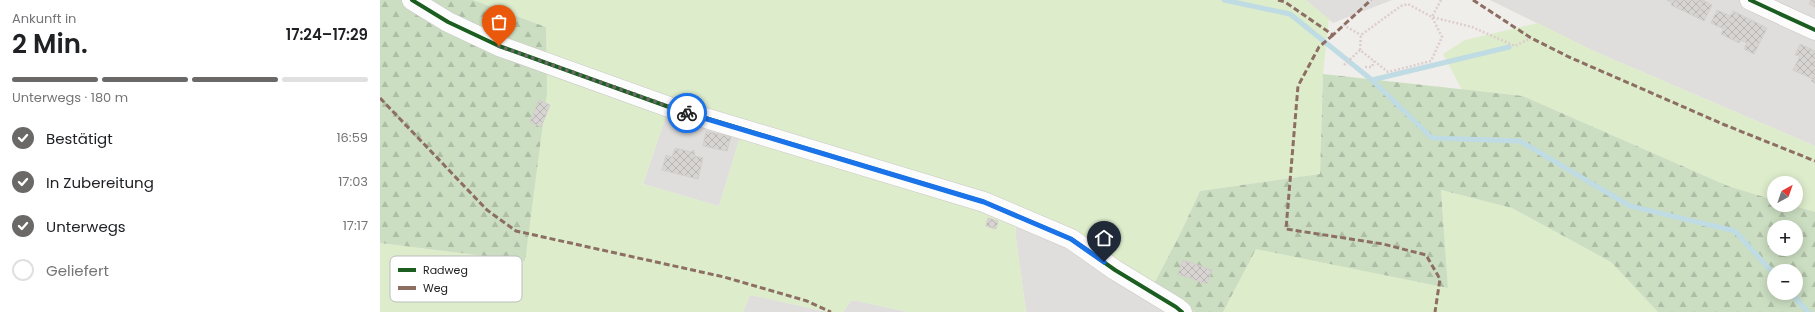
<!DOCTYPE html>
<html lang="de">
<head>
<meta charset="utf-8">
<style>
	:root { --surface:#fff; --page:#f2f2f2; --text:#202124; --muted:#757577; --line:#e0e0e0; --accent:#6a6968 }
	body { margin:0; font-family:Poppins,sans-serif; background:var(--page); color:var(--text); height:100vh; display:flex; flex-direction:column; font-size:15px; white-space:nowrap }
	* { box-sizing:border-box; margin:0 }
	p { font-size:13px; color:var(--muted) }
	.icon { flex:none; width:22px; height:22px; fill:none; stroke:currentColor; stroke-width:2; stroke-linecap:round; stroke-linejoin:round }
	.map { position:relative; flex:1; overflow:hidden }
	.details { display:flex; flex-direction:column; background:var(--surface); width:380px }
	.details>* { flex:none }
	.needle { width:26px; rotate:40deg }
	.tools { position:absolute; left:1387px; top:176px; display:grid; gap:8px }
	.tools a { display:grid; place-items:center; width:36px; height:36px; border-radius:50%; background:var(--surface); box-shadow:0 2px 10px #0003; font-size:20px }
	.pin { position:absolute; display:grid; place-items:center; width:34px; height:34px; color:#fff; margin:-41px -17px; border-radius:50% 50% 50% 0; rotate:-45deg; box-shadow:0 0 4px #0007 }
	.pin .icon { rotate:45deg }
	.courier { position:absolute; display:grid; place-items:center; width:40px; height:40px; margin:-20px; border:3px solid #1a73e8; border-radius:50%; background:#fff; color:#222; box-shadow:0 1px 5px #0007 }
	.headline em { font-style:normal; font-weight:600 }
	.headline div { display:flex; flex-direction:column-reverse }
	.headline { display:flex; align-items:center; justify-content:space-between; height:68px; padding:0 12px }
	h1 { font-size:26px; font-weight:600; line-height:30px }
	.bar { display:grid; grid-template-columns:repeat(4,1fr); gap:6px 4px; align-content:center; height:48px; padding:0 12px }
	.bar i { height:5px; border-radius:3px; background:var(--line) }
	.bar .current { background:var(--accent) }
	.bar p { grid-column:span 4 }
	ol { padding:0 12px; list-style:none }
	li { display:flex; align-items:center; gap:12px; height:44px }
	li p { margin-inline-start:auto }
	li .icon { padding:4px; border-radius:50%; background:var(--accent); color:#fff; stroke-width:4 }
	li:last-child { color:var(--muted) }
	li i { width:22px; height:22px; border:2px solid var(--line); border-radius:50% }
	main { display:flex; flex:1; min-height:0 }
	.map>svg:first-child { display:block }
	.residential { fill:#dfdedc }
	.grass { fill:#ddeccb; fill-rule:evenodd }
	.forest { fill:url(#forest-firs); fill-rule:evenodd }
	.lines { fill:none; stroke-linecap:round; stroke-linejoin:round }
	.stream { stroke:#bfdbe3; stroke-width:5 }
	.building { fill:url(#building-cross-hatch); stroke:#d3d0cc }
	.street-casing { stroke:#c9c8c7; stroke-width:21 }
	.path { stroke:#dccecd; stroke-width:2.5; stroke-dasharray:2 2; stroke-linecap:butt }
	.street { stroke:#fdfcfc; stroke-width:20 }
	.quiet { stroke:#8d6e63; stroke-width:3; stroke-dasharray:6 3; stroke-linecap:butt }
	.cycleway-casing { stroke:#fff; stroke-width:6 }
	.cycleway { stroke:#1b5e20; stroke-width:4 }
	.done { stroke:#6a6968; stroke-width:4; stroke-dasharray:0 7.2 }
	.route { stroke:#1a73e8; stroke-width:5 }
	.key { fill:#fff; stroke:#bdbdbd; stroke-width:1 }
	.key-label { font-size:11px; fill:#222 }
</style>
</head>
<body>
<main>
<section class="details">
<div class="headline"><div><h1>2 Min.</h1><p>Ankunft in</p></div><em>17:24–17:29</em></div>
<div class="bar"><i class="current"></i><i class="current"></i><i class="current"></i><i></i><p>Unterwegs · 180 m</p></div>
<ol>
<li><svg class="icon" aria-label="check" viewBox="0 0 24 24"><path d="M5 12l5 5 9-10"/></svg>Bestätigt<p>16:59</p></li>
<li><svg class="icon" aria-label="check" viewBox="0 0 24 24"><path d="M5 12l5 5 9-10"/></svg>In Zubereitung<p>17:03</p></li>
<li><svg class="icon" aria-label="check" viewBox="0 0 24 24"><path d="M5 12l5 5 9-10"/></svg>Unterwegs<p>17:17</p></li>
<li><i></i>Geliefert</li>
</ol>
</section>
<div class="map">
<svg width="1435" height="312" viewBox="0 0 1435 312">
	<defs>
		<pattern id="forest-firs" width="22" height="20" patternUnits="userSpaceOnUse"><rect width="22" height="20" fill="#cbdec1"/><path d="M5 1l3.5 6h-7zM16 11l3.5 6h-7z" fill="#aebea6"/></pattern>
		<pattern id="building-cross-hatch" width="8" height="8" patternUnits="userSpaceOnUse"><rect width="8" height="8" fill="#d7d4d2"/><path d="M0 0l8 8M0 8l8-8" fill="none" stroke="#b8b6b4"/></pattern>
	</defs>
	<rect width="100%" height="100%" fill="#f0eeeb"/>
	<g class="residential">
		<path d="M 926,0 L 1012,0 L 953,23 Z"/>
		<path d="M 1110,0 L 1435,0 L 1435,146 L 1216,52 Z"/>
		<path d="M 287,113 L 360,137 L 339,206 L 263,184 Z"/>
		<path d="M 635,209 L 774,284 L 815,312 L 646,312 L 636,238 Z"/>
		<path d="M 370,295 L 448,312 L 363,312 Z"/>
		<path d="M 472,300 L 528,312 L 463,312 Z"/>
	</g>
	<g class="grass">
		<path d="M 93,0 L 926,0 L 949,19 L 943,74 L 940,174 L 820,191 L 801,232 L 774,284 L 635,209 L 636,238 L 646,312 L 528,312 L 472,300 L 463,312 L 448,312 L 370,295 L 363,312 L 0,312 L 0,243 L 145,261 L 166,27 ZM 287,113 L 360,137 L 339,206 L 263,184 Z"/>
		<path d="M 1158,23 L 1216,52 L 1435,146 L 1435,212 L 1412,205 L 1416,205 L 1416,183 L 1394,183 L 1394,200 L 1348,186 L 1143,96 L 1082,90 L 1063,54 L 1085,40 Z"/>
		<path d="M 1061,190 L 1132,208 L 1231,262 L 1278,312 L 843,312 L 876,248 L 1068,288 Z"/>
	</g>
	<g class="forest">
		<path d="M 0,0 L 93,0 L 166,27 L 167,92 L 145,261 L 0,243 Z"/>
		<path d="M 943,74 L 1143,96 L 1348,186 L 1394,200 L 1394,205 L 1412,205 L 1435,212 L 1435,312 L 1278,312 L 1231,262 L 1132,208 L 1061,190 L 1068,288 L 876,249 L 843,312 L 815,312 L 774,284 L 801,232 L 820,191 L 940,174 ZM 1394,227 L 1416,227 L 1416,249 L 1394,249 ZM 1394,271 L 1416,271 L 1416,293 L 1394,293 Z"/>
	</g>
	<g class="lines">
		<g class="stream">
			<path d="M 844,0 L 910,14 L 992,80 L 1129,47"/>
			<path d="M 992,80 L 1052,138 L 1140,141 L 1250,206 L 1355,231 L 1394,274"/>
			<path d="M 1411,293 L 1428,312"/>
		</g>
	</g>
	<g class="building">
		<path d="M 1287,0 L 1324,0 L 1316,17 L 1291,5 L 1292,3 Z"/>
		<path d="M 1431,0 L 1435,0 L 1435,7 L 1429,4 Z"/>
		<path d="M 1324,1 L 1332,5 L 1324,21 L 1316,17 Z"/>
		<path d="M 1337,10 L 1350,16 L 1344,29 L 1331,23 Z"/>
		<path d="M 1353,11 L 1387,28 L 1374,54 L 1364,49 L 1367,43 L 1360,40 L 1359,43 L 1341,34 Z"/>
		<path d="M 1420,44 L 1435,51 L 1435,83 L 1431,81 L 1433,79 L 1413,70 L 1420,56 L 1415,55 Z"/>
		<path d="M 159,100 L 170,105 L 161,127 L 150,122 Z"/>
		<path d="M 326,131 L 351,137 L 347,151 L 323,146 Z"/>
		<path d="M 295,148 L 311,152 L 314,150 L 315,156 L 323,158 L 318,179 L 282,170 L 286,155 L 292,157 Z"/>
		<path d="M 608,218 L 618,221 L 616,229 L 606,226 Z"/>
		<path d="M 803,260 L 832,270 L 827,284 L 798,274 Z"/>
	</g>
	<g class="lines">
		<defs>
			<g id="street">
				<path d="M 32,0 L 68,22 L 119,46 L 289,107 L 604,202 L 691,239 L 735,270 L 796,307 L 802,312"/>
				<path d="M 1370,0 L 1435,30"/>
			</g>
		</defs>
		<use href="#street" class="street-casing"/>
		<g class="path">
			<path d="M 1061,0 L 1052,17 L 1062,37 L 1051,61 L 1008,72 L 980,50 L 981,35 L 1021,6 L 1028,4 L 1052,17 L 1092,27 L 1135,46 L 1151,38"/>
			<path d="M 963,25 L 981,35"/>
			<path d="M 964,65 L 980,50"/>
			<path d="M 985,67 L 992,67 L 994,61"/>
		</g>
		<use href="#street" class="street"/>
		<g class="quiet">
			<path d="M 898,0 L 905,2 L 953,35 L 991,0"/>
			<path d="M 1093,0 L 1151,38 L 1189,57 L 1345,125 L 1435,161"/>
			<path d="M 953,35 L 939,47 L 918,86 L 906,229 L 1003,244 L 1046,255 L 1060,279 L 1055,312"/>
			<path d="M 0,98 L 107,210 L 136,231 L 344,277 L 427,301 L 451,312"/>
		</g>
		<defs>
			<g id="cycleway">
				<path d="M 32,0 L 68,22 L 119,46 L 289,107 L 604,202 L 691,239 L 735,270 L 796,307 L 802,312"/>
				<path d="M 1370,0 L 1435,30"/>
			</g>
		</defs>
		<use href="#cycleway" class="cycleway-casing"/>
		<use href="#cycleway" class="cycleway"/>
	</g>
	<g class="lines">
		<path class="done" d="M 119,46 L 307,113"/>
		<path class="route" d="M 307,113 L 604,202 L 691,239 L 724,262"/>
	</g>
	<rect x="10" y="256" width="132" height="46" rx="6" class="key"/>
	<rect x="18" y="268" width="18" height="4" fill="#1b5e20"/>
	<rect x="18" y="286" width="18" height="4" fill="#8d6e63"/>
	<g class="key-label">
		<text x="43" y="274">Radweg</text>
		<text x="43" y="292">Weg</text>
	</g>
</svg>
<div class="tools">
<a><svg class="needle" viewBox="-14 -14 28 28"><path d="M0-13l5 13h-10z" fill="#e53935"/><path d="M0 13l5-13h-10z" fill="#757577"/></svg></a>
<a>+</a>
<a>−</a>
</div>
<div class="pin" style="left:119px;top:46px;background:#ea580c"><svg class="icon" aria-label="bag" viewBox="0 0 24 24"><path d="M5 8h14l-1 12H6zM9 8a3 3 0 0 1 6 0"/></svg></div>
<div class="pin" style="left:724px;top:262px;background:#1f2937"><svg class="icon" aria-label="home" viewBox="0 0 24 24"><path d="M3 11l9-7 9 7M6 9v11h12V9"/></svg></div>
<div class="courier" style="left:307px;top:113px"><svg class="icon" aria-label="bike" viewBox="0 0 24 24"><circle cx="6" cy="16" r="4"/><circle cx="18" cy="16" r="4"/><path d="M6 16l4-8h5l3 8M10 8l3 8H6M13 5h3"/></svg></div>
</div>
</main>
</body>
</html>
